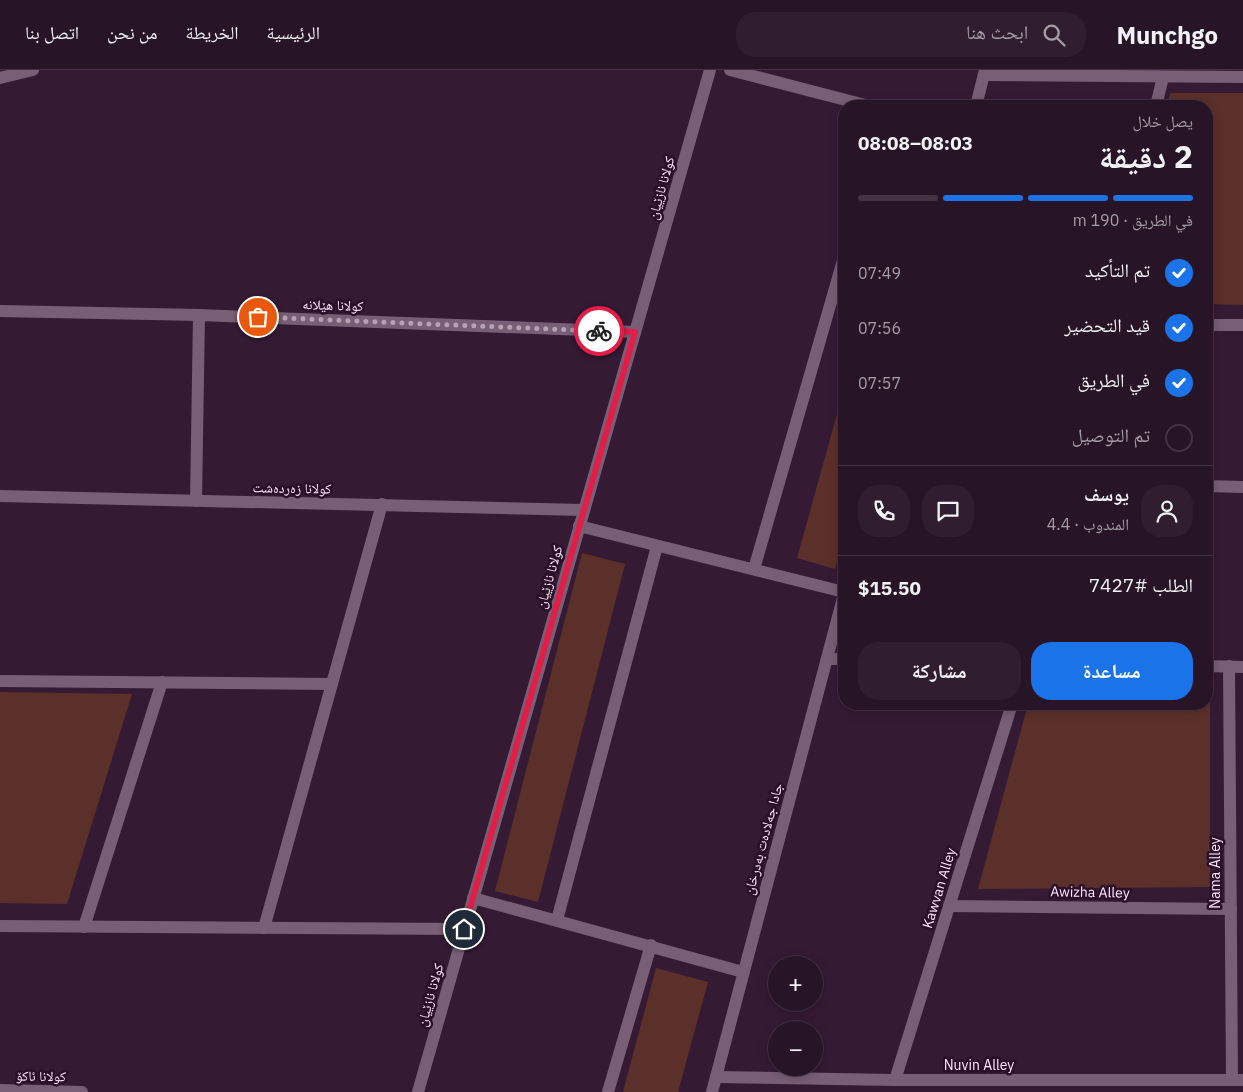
<!DOCTYPE html>
<html lang="ar">
<head>
<meta charset="utf-8">
<style>
	:root { --surface:#281427; --page:#301d2f; --text:#f1f3f6; --muted:#a59ea7; --line:#434; --accent:#1a73e8 }
	body { margin:0; font-family:"IBM Plex Sans","Noto Naskh Arabic",sans-serif; background:var(--page); color:var(--text); direction:rtl; height:100vh; display:flex; flex-direction:column; font-size:19px; white-space:nowrap }
	* { box-sizing:border-box; margin:0 }
	p { font-size:16px; color:var(--muted) }
	.icon { flex:none; width:28px; height:28px; fill:none; stroke:currentColor; stroke-width:2; stroke-linecap:round; stroke-linejoin:round }
	.map { position:relative; flex:1; overflow:hidden; direction:ltr }
	.drawer { position:absolute; left:838px; top:30px; width:375px; height:610px; display:flex; flex-direction:column; background:var(--surface); border-radius:20px; box-shadow:0 2px 12px #0003,0 0 0 1px var(--line); direction:rtl }
	.drawer>* { flex:none }
	.buttons { position:absolute; left:768px; top:886px; display:grid; gap:10px }
	.buttons a { display:grid; place-items:center; width:55px; height:55px; border-radius:50%; background:var(--surface); box-shadow:0 2px 12px #0003,0 0 0 1px var(--line); font-size:25px }
	.pin { position:absolute; display:grid; place-items:center; width:42px; height:42px; color:#fff; margin:-21px; border:2px solid #fff; border-radius:50%; box-shadow:0 1px 5px #0007 }
	.courier { position:absolute; display:grid; place-items:center; width:50px; height:50px; margin:-25px; border:4px solid #e11d48; border-radius:50%; background:#fff; color:#222; box-shadow:0 1px 6px #0007 }
	.headline em { font-style:normal; font-weight:700 }
	.headline div { display:flex; flex-direction:column-reverse }
	.headline { display:flex; align-items:center; justify-content:space-between; height:85px; padding:0 20px }
	h1 { font-size:32px; font-weight:700; line-height:38px }
	.bar { display:grid; grid-template-columns:repeat(4,1fr); gap:8px 5px; align-content:center; height:60px; padding:0 20px }
	.bar i { height:6px; border-radius:4px; background:var(--line) }
	.bar .current { background:var(--accent) }
	.bar p { grid-column:span 4 }
	.line { display:flex; align-items:center; gap:12px; padding:0 20px; border-top:1px solid var(--line) }
	.line div { flex:1 }
	.round { display:grid; place-items:center; flex:none; width:52px; height:52px; border-radius:20px; background:var(--page) }
	ol { padding:0 20px; list-style:none }
	li { display:flex; align-items:center; gap:15px; height:55px }
	li p { margin-inline-start:auto }
	li .icon { padding:5px; border-radius:50%; background:var(--accent); color:#fff; stroke-width:4 }
	li:last-child { color:var(--muted) }
	li i { width:28px; height:28px; border:2px solid var(--line); border-radius:50% }
	.primary-button { display:flex; gap:10px; margin-top:auto; padding:10px 20px }
	.primary-button a { flex:1; height:58px; border-radius:20px; background:var(--accent); color:#fff; font-size:20px; font-weight:700; line-height:58px; text-align:center }
	.primary-button a+a { background:var(--page); color:var(--text) }
	header { display:flex; align-items:center; gap:30px; box-sizing:border-box; height:70px; padding:0 25px; background:var(--surface); border-bottom:1px solid var(--line) }
	header strong { font-size:24px }
	nav { display:flex; gap:28px; margin-inline-start:auto; font-size:18px }
	.search { width:350px; height:45px; background:var(--page); display:flex; align-items:center; gap:12px; box-sizing:border-box; padding:0 18px; border-radius:20px; color:var(--muted); font-size:19px }
	.map>svg:first-child { display:block }
	.green { fill:#5c302a }
	.lines { fill:none; stroke-linecap:round; stroke-linejoin:round }
	.minor { stroke:#785f76; stroke-width:12 }
	.done { stroke:#b7a1b5; stroke-width:5; stroke-dasharray:0 9 }
	.route { stroke:#e11d48; stroke-width:6 }
	.labels { text-anchor:middle; dominant-baseline:central; stroke-width:5; stroke-linejoin:round; paint-order:stroke }
	.street-label { font-size:14px; fill:#fdeafb; stroke:#2b102a }
</style>
</head>
<body>
<header>
<strong>Munchgo</strong>
<div class="search"><svg class="icon" aria-label="search" viewBox="0 0 24 24"><circle cx="10" cy="10" r="6"/><path d="M15 15l6 6"/></svg>ابحث هنا</div>
<nav><a>الرئيسية</a><a>الخريطة</a><a>من نحن</a><a>اتصل بنا</a></nav>
</header>
<div class="map">
<svg width="1243" height="1022" viewBox="0 0 1243 1022">
	<rect width="100%" height="100%" fill="#351a34"/>
	<g class="green">
		<path d="M 1170,23 L 1243,23 L 1243,235 L 1206,234 L 1206,36 L 1167,36 Z"/>
		<path d="M 844,319 L 844,468 L 835,499 L 797,488 Z"/>
		<path d="M 582,483 L 625,494 L 538,832 L 495,821 Z"/>
		<path d="M 1206,613 L 1210,613 L 1210,817 L 978,819 L 1028,634 L 1206,634 Z"/>
		<path d="M 0,622 L 132,624 L 67,834 L 0,833 Z"/>
		<path d="M 656,898 L 708,912 L 678,1022 L 623,1022 Z"/>
	</g>
	<g class="lines">
		<g class="minor">
			<path d="M 730,0 L 869,36"/>
			<path d="M 984,5 L 1243,7"/>
			<path d="M 0,8 L 33,0"/>
			<path d="M 976,36 L 985,0"/>
			<path d="M 1156,36 L 1163,7"/>
			<path d="M 0,241 L 199,245 L 635,262"/>
			<path d="M 1206,255 L 1243,255"/>
			<path d="M 1206,416 L 1243,417"/>
			<path d="M 0,426 L 584,440"/>
			<path d="M 196,431 L 199,245"/>
			<path d="M 579,456 L 844,522"/>
			<path d="M 754,499 L 844,187"/>
			<path d="M 827,589 L 844,589"/>
			<path d="M 1206,596 L 1243,597"/>
			<path d="M 1229,596 L 1232,1010"/>
			<path d="M 0,611 L 331,614"/>
			<path d="M 473,828 L 743,902"/>
			<path d="M 949,836 L 1231,839"/>
			<path d="M 557,850 L 657,476"/>
			<path d="M 0,856 L 464,859"/>
			<path d="M 84,857 L 162,612"/>
			<path d="M 264,858 L 382,434"/>
			<path d="M 716,1007 L 895,1010 L 1243,1010"/>
			<path d="M 895,1010 L 1012,634"/>
			<path d="M 0,1020 L 82,1022"/>
			<path d="M 418,1022 L 710,0"/>
			<path d="M 608,1022 L 651,875"/>
			<path d="M 712,1022 L 844,524"/>
		</g>
	</g>
	<g class="lines">
		<path class="done" d="M 258,247 L 599,261"/>
		<path class="route" d="M 464,859 L 635,262 L 599,261"/>
	</g>
	<g class="labels">
		<g class="street-label">
			<text transform="translate(661 118) rotate(-74)">کولانا نازێیان</text>
			<text transform="translate(333 235) rotate(2)">کولانا هێلانە</text>
			<text transform="translate(292 418) rotate(1)">کولانا زەردەشت</text>
			<text transform="translate(549 507) rotate(-74)">کولانا نازێیان</text>
			<text transform="translate(763 769) rotate(-75)">جادا جەلادەت بەدرخان</text>
			<text transform="translate(1215 803) rotate(-90)">Nama Alley</text>
			<text transform="translate(939 818) rotate(-73)">Kawvan Alley</text>
			<text transform="translate(1090 822) rotate(1)">Awizha Alley</text>
			<text transform="translate(430 925) rotate(-74)">کولانا نازێیان</text>
			<text x="979" y="995">Nuvin Alley</text>
			<text transform="translate(41 1006) rotate(1)">کولانا ئاکۆ</text>
		</g>
	</g>
</svg>
<div class="buttons">
<a>+</a>
<a>−</a>
</div>
<div class="pin" style="left:258px;top:247px;background:#ea580c"><svg class="icon" aria-label="bag" viewBox="0 0 24 24"><path d="M5 8h14l-1 12H6zM9 8a3 3 0 0 1 6 0"/></svg></div>
<div class="pin" style="left:464px;top:859px;background:#1f2937"><svg class="icon" aria-label="home" viewBox="0 0 24 24"><path d="M3 11l9-7 9 7M6 9v11h12V9"/></svg></div>
<div class="courier" style="left:599px;top:261px"><svg class="icon" aria-label="bike" viewBox="0 0 24 24"><circle cx="6" cy="16" r="4"/><circle cx="18" cy="16" r="4"/><path d="M6 16l4-8h5l3 8M10 8l3 8H6M13 5h3"/></svg></div>
<section class="drawer">
<div class="headline"><div><h1>2 دقيقة</h1><p>يصل خلال</p></div><em>08:03–08:08</em></div>
<div class="bar"><i class="current"></i><i class="current"></i><i class="current"></i><i></i><p>في الطريق · 190 m</p></div>
<ol>
<li><svg class="icon" aria-label="check" viewBox="0 0 24 24"><path d="M5 12l5 5 9-10"/></svg>تم التأكيد<p>07:49</p></li>
<li><svg class="icon" aria-label="check" viewBox="0 0 24 24"><path d="M5 12l5 5 9-10"/></svg>قيد التحضير<p>07:56</p></li>
<li><svg class="icon" aria-label="check" viewBox="0 0 24 24"><path d="M5 12l5 5 9-10"/></svg>في الطريق<p>07:57</p></li>
<li><i></i>تم التوصيل</li>
</ol>
<div class="line" style="height:90px"><a class="round"><svg class="icon" aria-label="person" viewBox="0 0 24 24"><circle cx="12" cy="8" r="4"/><path d="M4 21q1-7 8-7t8 7"/></svg></a><div><b>يوسف</b><p>المندوب · 4.4</p></div><a class="round"><svg class="icon" aria-label="chat" viewBox="0 0 24 24"><path d="M4 5h16v11H9l-5 4z"/></svg></a><a class="round"><svg class="icon" aria-label="phone" viewBox="0 0 24 24"><path d="M5 4h4l2 5-3 2q2 4 5 5l2-3 5 2v4C11 20 4 13 5 4z"/></svg></a></div>
<div class="line" style="height:65px"><div>الطلب #7427</div><b>$15.50</b></div>
<div class="primary-button"><a>مساعدة</a><a>مشاركة</a></div>
</section>
</div>
</body>
</html>
